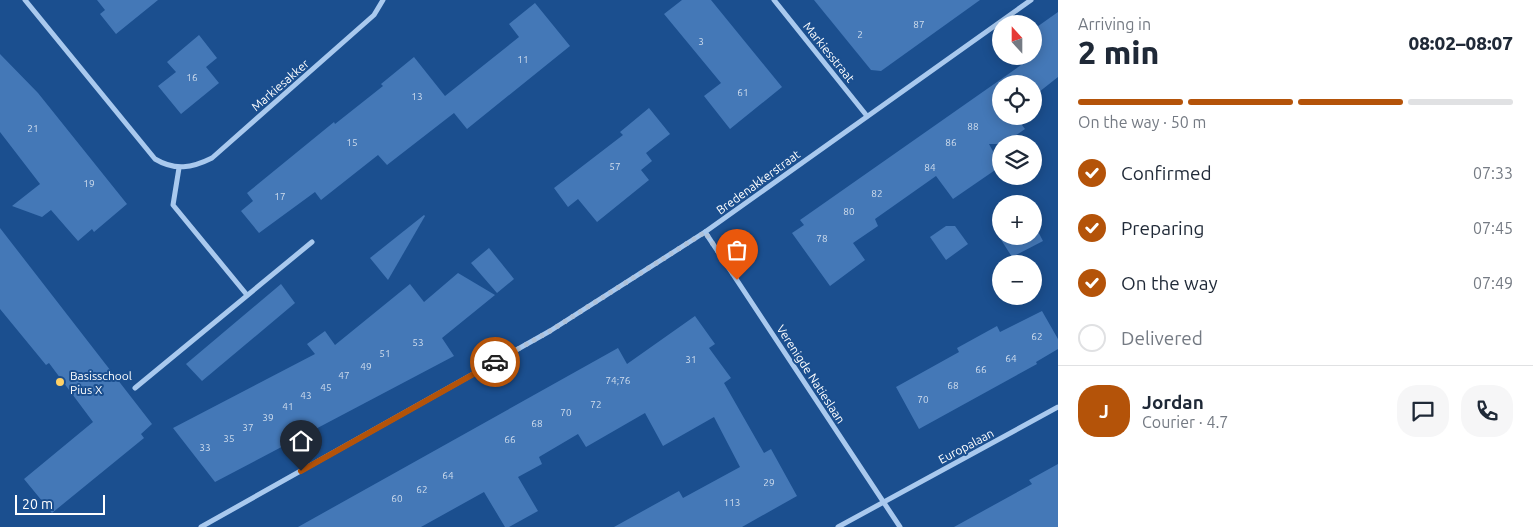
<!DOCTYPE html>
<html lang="en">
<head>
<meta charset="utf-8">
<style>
	:root { --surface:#fff; --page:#f6f6f7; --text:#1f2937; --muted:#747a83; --line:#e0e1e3; --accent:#b45309 }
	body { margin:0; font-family:Ubuntu,sans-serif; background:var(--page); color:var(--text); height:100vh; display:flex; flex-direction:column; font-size:19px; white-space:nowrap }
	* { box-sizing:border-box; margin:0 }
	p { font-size:16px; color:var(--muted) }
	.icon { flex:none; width:28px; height:28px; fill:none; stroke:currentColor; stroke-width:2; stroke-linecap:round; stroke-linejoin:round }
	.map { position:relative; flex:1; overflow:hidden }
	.details { display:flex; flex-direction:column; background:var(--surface); width:475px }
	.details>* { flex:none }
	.needle { width:32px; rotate:339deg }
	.buttons { position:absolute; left:992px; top:15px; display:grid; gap:10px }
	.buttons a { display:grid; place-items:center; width:50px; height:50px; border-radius:50%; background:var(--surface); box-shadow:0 2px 12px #0003; font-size:25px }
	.scale { position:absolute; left:15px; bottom:12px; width:90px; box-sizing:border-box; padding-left:5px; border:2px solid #fff; border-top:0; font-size:14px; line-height:18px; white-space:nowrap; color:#fff; -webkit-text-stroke:4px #1b4f8f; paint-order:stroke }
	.pin { position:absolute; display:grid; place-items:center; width:42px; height:42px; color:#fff; margin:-51px -21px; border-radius:50% 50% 50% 0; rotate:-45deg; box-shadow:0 0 5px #0007 }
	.pin .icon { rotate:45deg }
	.courier { position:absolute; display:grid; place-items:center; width:50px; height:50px; margin:-25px; border:4px solid #b45309; border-radius:50%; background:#fff; color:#222; box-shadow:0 1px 6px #0007 }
	.overview em { font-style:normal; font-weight:800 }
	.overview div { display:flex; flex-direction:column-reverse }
	.overview { display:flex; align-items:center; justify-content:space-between; height:85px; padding:0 20px }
	h1 { font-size:32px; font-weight:800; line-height:38px }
	.bar { display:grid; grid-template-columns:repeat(4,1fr); gap:8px 5px; align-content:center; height:60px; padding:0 20px }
	.bar i { height:6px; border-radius:4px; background:var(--line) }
	.bar .active { background:var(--accent) }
	.bar p { grid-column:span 4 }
	.line { display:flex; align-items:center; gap:12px; padding:0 20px; border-top:1px solid var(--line) }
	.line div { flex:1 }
	.round { display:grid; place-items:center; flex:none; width:52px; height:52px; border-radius:20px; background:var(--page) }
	ol { padding:0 20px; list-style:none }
	li { display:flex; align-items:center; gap:15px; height:55px }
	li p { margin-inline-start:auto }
	li .icon { padding:5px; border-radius:50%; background:var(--accent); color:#fff; stroke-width:4 }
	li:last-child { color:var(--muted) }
	li i { width:28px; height:28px; border:2px solid var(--line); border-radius:50% }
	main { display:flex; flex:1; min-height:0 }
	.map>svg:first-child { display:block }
	.building { fill:#4478b7 }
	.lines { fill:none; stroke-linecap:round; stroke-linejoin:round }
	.street { stroke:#a9c9ee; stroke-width:5 }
	.done { stroke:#afc1d8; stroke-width:5; stroke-dasharray:0 9 }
	.route { stroke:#b45309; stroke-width:6 }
	.poi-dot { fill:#ffd166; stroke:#1b4f8f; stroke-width:2 }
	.labels { text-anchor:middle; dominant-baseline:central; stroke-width:4; stroke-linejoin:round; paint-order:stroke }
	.number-label { font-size:10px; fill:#d0dded }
	.street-label { font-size:12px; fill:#fff; stroke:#1b4f8f }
	.poi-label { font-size:12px; fill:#fff; stroke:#1b4f8f; text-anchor:start }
</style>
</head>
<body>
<main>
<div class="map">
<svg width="1058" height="527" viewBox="0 0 1058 527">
	<rect width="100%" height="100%" fill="#1b4f8f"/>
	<g class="building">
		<path d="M 97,0 L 158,0 L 116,34 L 100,14 L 105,10 Z"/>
		<path d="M 682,0 L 711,0 L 782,87 L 730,129 L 704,96 L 721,83 L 664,14 Z"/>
		<path d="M 814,0 L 980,0 L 881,71 L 871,70 Z"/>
		<path d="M 535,3 L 570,46 L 467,129 L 454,113 L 387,165 L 378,155 L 321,200 L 315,192 L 259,233 L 241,211 L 253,201 L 247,193 L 334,122 L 335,124 L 383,86 L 381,84 L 414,57 L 445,96 L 519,37 L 509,24 Z"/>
		<path d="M 1058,12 L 1058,77 L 1034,96 L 1034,84 L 1001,84 L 1001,116 L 1015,116 L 1025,129 L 1003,144 L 989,144 L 1001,166 L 953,199 L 936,176 L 875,219 L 878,226 L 853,243 L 865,260 L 830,286 L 792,233 L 804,225 L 800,220 L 1034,56 L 1034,29 Z"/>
		<path d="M 199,35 L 217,58 L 206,67 L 219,83 L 181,114 L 158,86 L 176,72 L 167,62 Z"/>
		<path d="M 0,54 L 38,93 L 127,204 L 94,232 L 92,229 L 78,241 L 51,210 L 42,217 L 12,206 L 40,184 L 0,132 Z"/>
		<path d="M 649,108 L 670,134 L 646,153 L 652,161 L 641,170 L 649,180 L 597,222 L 578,199 L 568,207 L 554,188 L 623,135 L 620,132 Z"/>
		<path d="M 424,215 L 425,216 L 388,280 L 370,258 Z"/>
		<path d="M 1034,224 L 1043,241 L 1012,257 L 998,235 L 1001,232 L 1001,236 L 1034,236 Z"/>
		<path d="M 946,226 L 955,226 L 968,244 L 946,260 L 930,237 Z"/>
		<path d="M 0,228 L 152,424 L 141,434 L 144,438 L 52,513 L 24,479 L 93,422 L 49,363 L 46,365 L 0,309 Z"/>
		<path d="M 489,248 L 514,279 L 497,293 L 471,263 Z"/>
		<path d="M 458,273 L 495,295 L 442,338 L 454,356 L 215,482 L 173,428 L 315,354 L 307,344 L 325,331 L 335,345 L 410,284 L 424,302 Z"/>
		<path d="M 281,284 L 295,303 L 202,381 L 186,364 Z"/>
		<path d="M 1042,311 L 1058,339 L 1058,349 L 1036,362 L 1037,364 L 919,429 L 896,387 L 959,352 L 957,348 L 997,326 L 1000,332 Z"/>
		<path d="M 695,316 L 715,344 L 709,348 L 731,378 L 724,383 L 764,453 L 771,449 L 797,496 L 742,527 L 614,527 L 679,491 L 683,498 L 740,467 L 714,417 L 663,446 L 645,413 L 586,447 L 578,434 L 539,457 L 542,464 L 518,477 L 538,511 L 509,527 L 505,527 L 484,492 L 421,527 L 298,527 L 618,348 L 627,364 Z"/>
		<path d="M 1058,464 L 1058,527 L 954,527 L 1032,484 L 1029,480 Z"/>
	</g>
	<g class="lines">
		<g class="street">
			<path d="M 25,0 L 155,159 C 175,171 192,168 212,158 L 374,15 L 383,0"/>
			<path d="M 774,0 L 867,116"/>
			<path d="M 179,168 L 173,205 L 247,295"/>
			<path d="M 705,232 L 900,527"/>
			<path d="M 135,388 L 312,242"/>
			<path d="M 201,527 L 550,331 L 705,232 L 1031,0"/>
			<path d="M 838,527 L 1058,407"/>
		</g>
	</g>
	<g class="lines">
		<path class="done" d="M 495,362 L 550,331 L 705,232 L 737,280"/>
		<path class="route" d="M 301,471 L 495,362"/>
	</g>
	<circle class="poi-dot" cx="60" cy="382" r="5"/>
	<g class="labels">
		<g class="number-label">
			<text x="919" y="24">87</text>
			<text x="860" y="34">2</text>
			<text x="701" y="41">3</text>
			<text x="523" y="59">11</text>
			<text x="192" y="77">16</text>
			<text x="743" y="92">61</text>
			<text x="417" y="96">13</text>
			<text x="973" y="126">88</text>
			<text x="33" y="128">21</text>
			<text x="352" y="142">15</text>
			<text x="951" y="142">86</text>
			<text x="615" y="166">57</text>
			<text x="930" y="167">84</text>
			<text x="89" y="183">19</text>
			<text x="877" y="193">82</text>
			<text x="280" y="196">17</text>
			<text x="849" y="211">80</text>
			<text x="822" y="238">78</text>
			<text x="1037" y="336">62</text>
			<text x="418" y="342">53</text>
			<text x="385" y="353">51</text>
			<text x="1011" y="358">64</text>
			<text x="691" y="359">31</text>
			<text x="366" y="366">49</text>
			<text x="981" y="369">66</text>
			<text x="344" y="375">47</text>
			<text x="618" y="380">74;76</text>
			<text x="953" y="385">68</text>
			<text x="326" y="387">45</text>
			<text x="306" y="395">43</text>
			<text x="923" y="399">70</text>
			<text x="596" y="404">72</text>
			<text x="288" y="406">41</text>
			<text x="566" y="412">70</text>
			<text x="268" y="417">39</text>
			<text x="537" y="423">68</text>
			<text x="248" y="427">37</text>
			<text x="229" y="438">35</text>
			<text x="510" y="439">66</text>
			<text x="205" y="447">33</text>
			<text x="448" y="475">64</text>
			<text x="769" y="482">29</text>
			<text x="422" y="489">62</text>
			<text x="397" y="498">60</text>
			<text x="732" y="502">113</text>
		</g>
		<g class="street-label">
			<text transform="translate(829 52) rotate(51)">Markiesstraat</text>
			<text transform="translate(280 85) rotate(-41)">Markiesakker</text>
			<text transform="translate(758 182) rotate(-36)">Bredenakkerstraat</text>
			<text transform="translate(811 374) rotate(57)">Verenigde Natieslaan</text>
			<text transform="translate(966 446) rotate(-28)">Europalaan</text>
		</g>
		<g class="poi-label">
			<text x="70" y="375">Basisschool<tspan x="70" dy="14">Pius X</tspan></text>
		</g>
	</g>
</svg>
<div class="buttons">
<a><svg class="needle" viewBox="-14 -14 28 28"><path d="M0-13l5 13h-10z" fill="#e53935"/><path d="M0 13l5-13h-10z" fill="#747a83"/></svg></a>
<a><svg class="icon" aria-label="locate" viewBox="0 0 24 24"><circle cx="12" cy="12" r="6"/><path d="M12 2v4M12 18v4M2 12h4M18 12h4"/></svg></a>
<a><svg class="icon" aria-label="layers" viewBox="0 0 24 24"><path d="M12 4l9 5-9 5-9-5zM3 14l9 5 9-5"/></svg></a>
<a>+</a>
<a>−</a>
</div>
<div class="scale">20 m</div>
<div class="pin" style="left:737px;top:280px;background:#ea580c"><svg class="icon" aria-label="bag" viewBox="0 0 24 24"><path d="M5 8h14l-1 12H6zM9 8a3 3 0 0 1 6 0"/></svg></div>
<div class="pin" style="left:301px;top:471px;background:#1f2937"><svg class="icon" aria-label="home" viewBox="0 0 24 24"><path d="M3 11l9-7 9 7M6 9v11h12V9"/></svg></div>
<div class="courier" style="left:495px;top:362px"><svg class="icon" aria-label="car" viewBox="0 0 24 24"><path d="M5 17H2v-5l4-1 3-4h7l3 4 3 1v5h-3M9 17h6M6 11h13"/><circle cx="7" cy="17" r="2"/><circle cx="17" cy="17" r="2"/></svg></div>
</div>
<section class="details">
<div class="overview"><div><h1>2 min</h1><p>Arriving in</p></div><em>08:02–08:07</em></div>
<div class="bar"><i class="active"></i><i class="active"></i><i class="active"></i><i></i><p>On the way · 50 m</p></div>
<ol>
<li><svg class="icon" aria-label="check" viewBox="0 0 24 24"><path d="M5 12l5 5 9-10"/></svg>Confirmed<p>07:33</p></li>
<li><svg class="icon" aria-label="check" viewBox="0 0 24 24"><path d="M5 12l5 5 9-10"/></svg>Preparing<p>07:45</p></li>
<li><svg class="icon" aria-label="check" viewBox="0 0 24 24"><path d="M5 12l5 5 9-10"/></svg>On the way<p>07:49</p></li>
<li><i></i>Delivered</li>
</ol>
<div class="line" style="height:90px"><b class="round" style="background:var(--accent);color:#fff">J</b><div><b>Jordan</b><p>Courier · 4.7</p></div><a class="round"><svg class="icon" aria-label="chat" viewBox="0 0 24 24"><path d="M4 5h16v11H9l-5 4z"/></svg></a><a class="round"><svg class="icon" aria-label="phone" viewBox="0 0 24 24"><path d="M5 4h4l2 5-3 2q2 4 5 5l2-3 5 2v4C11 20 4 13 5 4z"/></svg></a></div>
</section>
</main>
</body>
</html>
